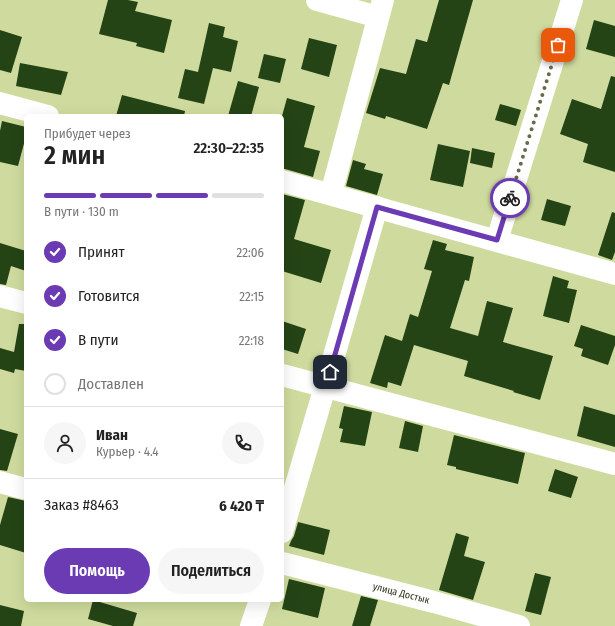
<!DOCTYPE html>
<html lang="ru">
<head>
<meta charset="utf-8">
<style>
	:root { --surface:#fff; --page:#f6f6f6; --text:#222; --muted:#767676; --line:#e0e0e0; --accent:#6b3bb3 }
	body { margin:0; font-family:"Fira Sans Condensed",sans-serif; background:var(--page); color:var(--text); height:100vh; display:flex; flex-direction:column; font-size:15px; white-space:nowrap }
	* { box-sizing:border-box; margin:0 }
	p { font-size:13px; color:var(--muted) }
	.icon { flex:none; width:22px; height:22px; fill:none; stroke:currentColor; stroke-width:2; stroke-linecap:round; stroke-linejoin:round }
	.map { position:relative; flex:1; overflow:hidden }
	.drawer { position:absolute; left:24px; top:114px; width:260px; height:488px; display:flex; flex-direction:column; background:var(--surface); border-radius:6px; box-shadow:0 4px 16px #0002 }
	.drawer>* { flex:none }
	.pin { position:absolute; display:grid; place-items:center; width:34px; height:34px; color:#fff; margin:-17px; border-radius:8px; box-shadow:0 2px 6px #0006 }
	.courier { position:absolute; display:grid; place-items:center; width:40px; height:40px; margin:-20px; border:3px solid #6b3bb3; border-radius:50%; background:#fff; color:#222; box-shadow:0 1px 5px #0007 }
	.overview em { font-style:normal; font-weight:600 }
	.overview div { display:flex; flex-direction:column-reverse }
	.overview { display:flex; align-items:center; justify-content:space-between; height:68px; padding:0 20px }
	h1 { font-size:26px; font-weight:600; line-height:30px }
	.bar { display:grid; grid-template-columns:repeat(4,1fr); gap:6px 4px; align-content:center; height:48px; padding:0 20px }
	.bar i { height:5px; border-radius:3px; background:var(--line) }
	.bar .active { background:var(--accent) }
	.bar p { grid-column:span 4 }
	.line { display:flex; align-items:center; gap:10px; padding:0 20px; border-top:1px solid var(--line) }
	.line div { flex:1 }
	.round { display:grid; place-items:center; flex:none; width:42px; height:42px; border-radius:21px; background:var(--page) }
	ol { padding:0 20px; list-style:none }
	li { display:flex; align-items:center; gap:12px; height:44px }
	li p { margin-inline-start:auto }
	li .icon { padding:4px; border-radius:50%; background:var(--accent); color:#fff; stroke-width:4 }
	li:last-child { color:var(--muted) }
	li i { width:22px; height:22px; border:2px solid var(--line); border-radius:50% }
	.action { display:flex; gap:8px; margin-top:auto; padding:8px 20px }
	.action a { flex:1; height:46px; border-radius:24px; background:var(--accent); color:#fff; font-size:16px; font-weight:600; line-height:46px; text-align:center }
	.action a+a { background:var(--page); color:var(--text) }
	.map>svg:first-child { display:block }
	.building { fill:#244416 }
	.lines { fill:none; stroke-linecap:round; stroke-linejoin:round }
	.minor { stroke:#fff; stroke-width:22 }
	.done { stroke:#666d48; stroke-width:4; stroke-dasharray:0 7.2 }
	.route { stroke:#6b3bb3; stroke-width:5 }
	.labels { text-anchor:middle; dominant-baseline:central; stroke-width:4; stroke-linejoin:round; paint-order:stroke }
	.street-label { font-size:10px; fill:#2e321a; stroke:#cfdb9e }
</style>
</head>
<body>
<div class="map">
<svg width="615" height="626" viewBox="0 0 615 626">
	<rect width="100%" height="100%" fill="#cfdb9e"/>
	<g class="building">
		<path d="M 108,0 L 128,0 L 138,2 L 135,11 L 172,20 L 164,53 L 136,46 L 137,43 L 99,34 Z"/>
		<path d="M 439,0 L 473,0 L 449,85 L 443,83 L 427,129 L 386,116 L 385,119 L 366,113 L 380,68 L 406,74 L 416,39 L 427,42 Z"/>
		<path d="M 594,20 L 615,26 L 615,57 L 586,49 Z"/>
		<path d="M 209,23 L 225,27 L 223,37 L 238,41 L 231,72 L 213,68 L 204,104 L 178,98 L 185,69 L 198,72 Z"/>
		<path d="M 0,30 L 22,37 L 11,73 L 0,70 Z"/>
		<path d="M 309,38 L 337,45 L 329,77 L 301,69 Z"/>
		<path d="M 264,54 L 286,59 L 280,83 L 258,78 Z"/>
		<path d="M 20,63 L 68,72 L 61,95 L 16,86 Z"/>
		<path d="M 611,76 L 615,77 L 615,172 L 583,162 L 588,144 L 560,134 L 572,99 L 601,109 Z"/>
		<path d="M 238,81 L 259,87 L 251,116 L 228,116 Z"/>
		<path d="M 122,95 L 185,111 L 184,116 L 116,116 Z"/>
		<path d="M 287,98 L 315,106 L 304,147 L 320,151 L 313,177 L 285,169 L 282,169 L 282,116 Z"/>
		<path d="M 500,104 L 521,110 L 516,126 L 495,120 Z"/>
		<path d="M 2,121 L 26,127 L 26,136 L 18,166 L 0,162 L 0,131 Z"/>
		<path d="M 438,144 L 470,151 L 463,187 L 430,180 Z"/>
		<path d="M 472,148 L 495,153 L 492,168 L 470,163 Z"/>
		<path d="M 353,160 L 366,164 L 364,169 L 383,174 L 377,195 L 346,186 Z"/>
		<path d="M 282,194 L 305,200 L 294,239 L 331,250 L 321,283 L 282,271 Z"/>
		<path d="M 547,199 L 571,206 L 565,226 L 541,220 Z"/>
		<path d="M 612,212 L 615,213 L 615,252 L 612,260 L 598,255 Z"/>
		<path d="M 433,240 L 447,244 L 445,250 L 474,257 L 469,281 L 465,280 L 450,328 L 478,336 L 487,301 L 513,308 L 503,342 L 553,356 L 540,400 L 513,392 L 514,391 L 464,376 L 468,361 L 414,345 L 401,386 L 388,382 L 387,388 L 370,383 L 385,335 L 402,341 L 410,314 L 418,317 L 432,271 L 424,269 Z"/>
		<path d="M 0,243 L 26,251 L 26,271 L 11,266 L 6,285 L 0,284 Z"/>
		<path d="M 553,276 L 569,281 L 567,288 L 577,290 L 569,323 L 543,316 Z"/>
		<path d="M 282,321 L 306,329 L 298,354 L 282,349 Z"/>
		<path d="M 19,324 L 26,324 L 26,371 L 15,369 L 14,373 L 0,369 L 0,348 L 14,352 Z"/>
		<path d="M 581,325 L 615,336 L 615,345 L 608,365 L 581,356 L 583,349 L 574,346 Z"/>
		<path d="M 344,406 L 372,412 L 365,446 L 340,442 L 343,429 L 339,428 Z"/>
		<path d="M 584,406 L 615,415 L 615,447 L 577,436 Z"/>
		<path d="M 405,421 L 423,426 L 418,452 L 399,448 Z"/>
		<path d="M 0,429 L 18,434 L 7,471 L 0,470 Z"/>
		<path d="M 454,435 L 525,453 L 518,484 L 456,469 L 456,467 L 447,465 Z"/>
		<path d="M 555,469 L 578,477 L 571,498 L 548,491 Z"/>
		<path d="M 8,497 L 26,501 L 26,553 L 0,545 L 0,525 Z"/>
		<path d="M 298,522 L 330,530 L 324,555 L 289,546 L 291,541 L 294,536 Z"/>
		<path d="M 456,533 L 469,537 L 464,556 L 485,562 L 473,600 L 439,590 Z"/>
		<path d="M 535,573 L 551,577 L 541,615 L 525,611 Z"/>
		<path d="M 289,579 L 325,588 L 318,618 L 282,609 Z"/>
		<path d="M 361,596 L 378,600 L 370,626 L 352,626 Z"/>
		<path d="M 93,600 L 137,613 L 133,626 L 113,626 L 88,619 Z"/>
		<path d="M 0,605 L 24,611 L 21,626 L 0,626 Z"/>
	</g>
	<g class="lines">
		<g class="minor">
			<path d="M 317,0 L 378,17"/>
			<path d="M 0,103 L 48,116"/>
			<path d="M 282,181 L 615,274"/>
			<path d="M 331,194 L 383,0"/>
			<path d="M 497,240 L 572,0"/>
			<path d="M 0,296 L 26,303"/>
			<path d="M 282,375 L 615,464"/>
			<path d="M 0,482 L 26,489"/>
			<path d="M 282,532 L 325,387 L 377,207"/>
			<path id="s1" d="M 282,563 L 434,602 L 519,626"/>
			<path d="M 251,626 L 260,600"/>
		</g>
	</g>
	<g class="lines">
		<path class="done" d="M 510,198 L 558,45"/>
		<path class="route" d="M 330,372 L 377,207 L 497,240 L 510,198"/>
	</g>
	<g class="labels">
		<g class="street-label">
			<text stroke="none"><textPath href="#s1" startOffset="123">улица Достык</textPath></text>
		</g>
	</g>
</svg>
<div class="pin" style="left:558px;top:45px;background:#ea580c"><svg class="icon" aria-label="bag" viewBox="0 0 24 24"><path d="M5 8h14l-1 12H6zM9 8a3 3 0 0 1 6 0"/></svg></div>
<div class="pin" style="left:330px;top:372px;background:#1f2937"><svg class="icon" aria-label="home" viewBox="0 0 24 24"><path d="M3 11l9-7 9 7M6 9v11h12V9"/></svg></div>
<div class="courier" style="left:510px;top:198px"><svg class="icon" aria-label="bike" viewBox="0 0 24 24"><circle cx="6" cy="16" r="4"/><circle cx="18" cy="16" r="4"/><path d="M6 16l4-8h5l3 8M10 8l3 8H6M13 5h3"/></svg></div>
<section class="drawer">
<div class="overview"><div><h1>2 мин</h1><p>Прибудет через</p></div><em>22:30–22:35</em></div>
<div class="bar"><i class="active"></i><i class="active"></i><i class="active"></i><i></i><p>В пути · 130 m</p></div>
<ol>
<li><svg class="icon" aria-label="check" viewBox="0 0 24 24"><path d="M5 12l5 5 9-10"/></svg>Принят<p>22:06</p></li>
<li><svg class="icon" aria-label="check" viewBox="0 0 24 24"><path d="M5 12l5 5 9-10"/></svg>Готовится<p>22:15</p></li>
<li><svg class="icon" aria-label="check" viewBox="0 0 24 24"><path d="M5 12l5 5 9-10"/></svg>В пути<p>22:18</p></li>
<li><i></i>Доставлен</li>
</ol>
<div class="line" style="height:72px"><a class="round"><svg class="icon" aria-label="person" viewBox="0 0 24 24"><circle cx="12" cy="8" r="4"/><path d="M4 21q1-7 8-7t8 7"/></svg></a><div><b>Иван</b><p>Курьер · 4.4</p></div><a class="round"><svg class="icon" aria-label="phone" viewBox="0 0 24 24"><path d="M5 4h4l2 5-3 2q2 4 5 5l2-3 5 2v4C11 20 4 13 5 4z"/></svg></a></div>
<div class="line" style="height:52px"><div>Заказ #8463</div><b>6 420 ₸</b></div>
<div class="action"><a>Помощь</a><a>Поделиться</a></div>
</section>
</div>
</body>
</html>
